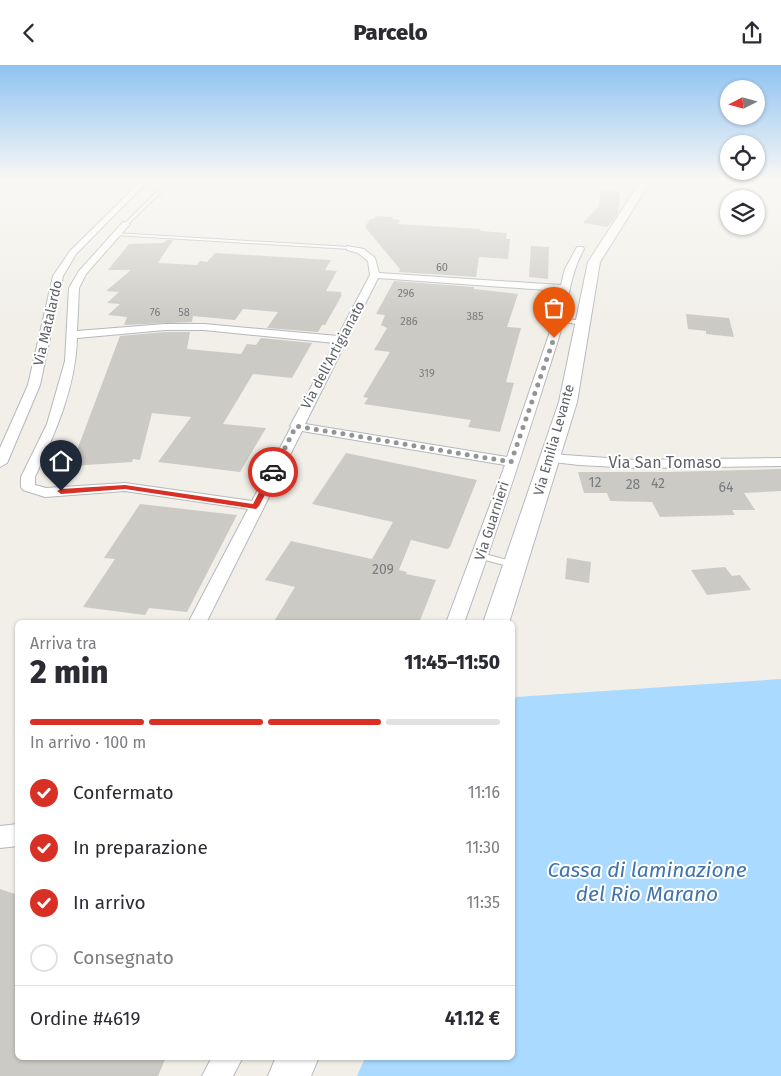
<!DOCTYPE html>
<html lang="it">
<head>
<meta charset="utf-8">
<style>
	:root { --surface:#fff; --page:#f7f7f7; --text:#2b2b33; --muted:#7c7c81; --line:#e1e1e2; --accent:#d93025 }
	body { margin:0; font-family:"Fira Sans",sans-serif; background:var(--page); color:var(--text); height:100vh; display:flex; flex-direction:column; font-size:19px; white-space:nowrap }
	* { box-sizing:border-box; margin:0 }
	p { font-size:16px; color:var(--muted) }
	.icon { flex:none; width:28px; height:28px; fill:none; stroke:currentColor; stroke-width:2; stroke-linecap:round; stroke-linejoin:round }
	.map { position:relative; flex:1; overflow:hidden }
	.details { position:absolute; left:15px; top:555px; width:500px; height:440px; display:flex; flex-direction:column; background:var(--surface); border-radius:8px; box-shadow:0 1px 4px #0004 }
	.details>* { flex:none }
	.needle { width:32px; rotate:264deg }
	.fabs { position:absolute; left:720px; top:15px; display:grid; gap:10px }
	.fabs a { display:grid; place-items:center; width:45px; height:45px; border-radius:50%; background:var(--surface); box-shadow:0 1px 4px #0004; font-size:25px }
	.pin { position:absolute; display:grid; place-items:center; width:42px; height:42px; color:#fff; margin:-51px -21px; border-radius:50% 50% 50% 0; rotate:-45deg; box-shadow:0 0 5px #0007 }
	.pin .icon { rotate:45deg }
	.courier { position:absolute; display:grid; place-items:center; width:50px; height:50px; margin:-25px; border:4px solid #d93025; border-radius:50%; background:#fff; color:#222; box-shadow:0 1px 6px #0007 }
	.overview em { font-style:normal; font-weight:800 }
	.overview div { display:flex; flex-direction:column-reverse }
	.overview { display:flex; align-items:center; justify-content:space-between; height:85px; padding:0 15px }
	h1 { font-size:32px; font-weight:800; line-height:38px }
	.bar { display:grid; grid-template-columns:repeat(4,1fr); gap:8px 5px; align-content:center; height:60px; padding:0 15px }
	.bar i { height:6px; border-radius:4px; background:var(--line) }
	.bar .selected { background:var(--accent) }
	.bar p { grid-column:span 4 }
	.line { display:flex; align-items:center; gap:12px; padding:0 15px; border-top:1px solid var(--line) }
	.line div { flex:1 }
	ol { padding:0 15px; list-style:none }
	li { display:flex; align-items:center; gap:15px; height:55px }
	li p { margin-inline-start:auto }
	li .icon { padding:5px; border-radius:50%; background:var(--accent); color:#fff; stroke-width:4 }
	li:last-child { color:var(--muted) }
	li i { width:28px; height:28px; border:2px solid var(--line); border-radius:50% }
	header { display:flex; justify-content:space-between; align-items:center; height:65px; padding:0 15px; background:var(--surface); font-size:22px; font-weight:800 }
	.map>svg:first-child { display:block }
	.water { fill:#aadaff }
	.building { fill:#cccac5 }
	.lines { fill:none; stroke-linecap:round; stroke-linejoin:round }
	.service-casing { stroke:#b5b8bc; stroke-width:2 }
	.minor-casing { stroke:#b5b8bc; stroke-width:2 }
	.secondary-casing { stroke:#b6babf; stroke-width:2 }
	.service { fill:#fff; fill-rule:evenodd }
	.minor { fill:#fff; fill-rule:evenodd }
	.secondary { fill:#fff; fill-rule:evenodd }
	.route { fill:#d93025 }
	.done { stroke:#929495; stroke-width:5; stroke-dasharray:0 9 }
	.labels { text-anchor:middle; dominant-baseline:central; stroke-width:4; stroke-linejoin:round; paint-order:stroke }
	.far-number-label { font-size:11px; fill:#7a7d7f }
	.far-street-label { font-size:14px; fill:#5f6368; stroke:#fff }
	.number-label { font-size:14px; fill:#7a7d7f }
	.street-label { font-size:16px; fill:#5f6368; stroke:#fff }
	.near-water-label { font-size:21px; font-style:italic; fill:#4174aa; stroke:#fff }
</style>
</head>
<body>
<header><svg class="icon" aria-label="back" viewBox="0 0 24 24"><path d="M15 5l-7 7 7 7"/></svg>Parcelo<svg class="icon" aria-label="share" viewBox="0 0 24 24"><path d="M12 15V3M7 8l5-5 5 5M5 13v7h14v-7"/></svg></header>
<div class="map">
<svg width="781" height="1011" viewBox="0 0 781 1011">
	<rect width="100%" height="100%" fill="#f1efe8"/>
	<path class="water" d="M 781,614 L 781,1011 L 357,1011 L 365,993 L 512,992 L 512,641 L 516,632 Z"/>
	<g class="building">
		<path d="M 601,125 L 620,127 L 618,148 L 608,162 L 583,158 L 599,141 Z"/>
		<path d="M 376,151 L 393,152 L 392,154 L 400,155 L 398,159 L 480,164 L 480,166 L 507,168 L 506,174 L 510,174 L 508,194 L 479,192 L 476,212 L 399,207 L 400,204 L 365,162 L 370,154 L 374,154 Z"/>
		<path d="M 167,175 L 173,175 L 158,198 L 197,200 L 200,196 L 207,197 L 215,188 L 331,195 L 325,205 L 337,206 L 326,226 L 342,227 L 340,229 L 342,230 L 325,260 L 322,260 L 318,267 L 267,263 L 278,247 L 243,244 L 235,255 L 193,251 L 192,257 L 124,260 L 127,252 L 108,250 L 120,239 L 107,238 L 119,227 L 106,226 L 131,205 L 108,205 L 129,179 L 163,178 Z"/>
		<path d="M 531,181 L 549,182 L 548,214 L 529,212 Z"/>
		<path d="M 394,216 L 474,222 L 474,224 L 518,229 L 507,262 L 521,263 L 506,317 L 514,318 L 500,367 L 468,362 L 471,355 L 364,339 L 368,333 L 363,332 L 390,287 L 374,285 L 387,263 L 381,260 L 385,250 L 376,249 Z"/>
		<path d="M 686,249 L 729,253 L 734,272 L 706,269 L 706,266 L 688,264 Z"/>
		<path d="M 165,267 L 190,267 L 187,284 L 241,289 L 247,279 L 256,280 L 261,273 L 312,278 L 292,313 L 253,309 L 223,359 L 266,363 L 240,407 L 158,397 L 191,352 L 152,348 L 140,395 L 133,394 L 132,397 L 71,401 L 120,271 Z"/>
		<path d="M 346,388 L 477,415 L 450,482 L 447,484 L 411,475 L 399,505 L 407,507 L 406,509 L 436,515 L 419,558 L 273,558 L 295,522 L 265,515 L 291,476 L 372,494 L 393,457 L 312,439 Z"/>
		<path d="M 781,404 L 781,426 L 744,428 L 755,445 L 732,445 L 735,450 L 660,452 L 652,437 L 610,436 L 607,428 L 584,428 L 578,407 L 669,407 Z"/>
		<path d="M 140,439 L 237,450 L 187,547 L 149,543 L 145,550 L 83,542 L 115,494 L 104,493 Z"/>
		<path d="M 567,493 L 591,497 L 589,518 L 565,514 Z"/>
		<path d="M 725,502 L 732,511 L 740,510 L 751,525 L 707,530 L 691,505 Z"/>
		<path d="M 0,824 L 18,830 L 18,992 L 166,992 L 158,1011 L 0,1011 Z"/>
	</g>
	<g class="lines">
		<defs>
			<g id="service">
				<path d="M 157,127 L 160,128 L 127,160 L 125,160 L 125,158 Z"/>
				<path d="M 114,168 L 350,182 L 352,183 L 350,184 L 116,170 Z"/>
				<path d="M 560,253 L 583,256 L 586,258 L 583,260 L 558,256 L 557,255 Z"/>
				<path d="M 481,488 L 518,498 L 519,500 L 515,503 L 478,493 L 477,491 L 478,489 Z"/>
			</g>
			<g id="minor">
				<path d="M 141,114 L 147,114 L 142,122 L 76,189 L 63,211 L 40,320 L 7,398 L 0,402 L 0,383 L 28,320 L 53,211 L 70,186 L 137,120 Z"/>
				<path d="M 123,157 L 130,159 L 86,209 L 79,223 L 77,266 L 165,259 L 204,259 L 338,271 L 370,210 L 368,196 L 358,188 L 347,185 L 347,181 L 364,184 L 375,193 L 379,208 L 561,220 L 565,204 L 577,182 L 583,182 L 584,184 C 568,212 568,245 558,275 C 528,370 498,464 464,558 L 446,558 L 505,400 L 302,366 L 206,558 L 188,558 L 248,444 L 125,426 L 45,432 L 23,425 L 21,422 L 21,412 L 47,359 L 65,296 L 69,223 L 79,206 ZM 378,213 L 560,226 L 555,252 L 507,392 L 305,359 ZM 165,265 L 204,265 L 335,278 L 290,361 L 291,362 L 252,436 L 125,418 L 46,423 L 35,420 L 35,412 C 55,368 76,322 77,273 Z"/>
				<path d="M 550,389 L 636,395 L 781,393 L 781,401 L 636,403 L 579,400 L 545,396 L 543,393 L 545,390 Z"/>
				<path d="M 18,759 L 18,781 L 0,783 L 0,761 Z"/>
				<path d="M 212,992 L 243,992 L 233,1011 L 202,1011 Z"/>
			</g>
			<g id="secondary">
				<path d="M 642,114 L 652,114 L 600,197 L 577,337 L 509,558 L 483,558 L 559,337 L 588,197 Z"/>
				<path d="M 276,992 L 319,992 L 311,1011 L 268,1011 Z"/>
			</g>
		</defs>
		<use href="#service" class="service-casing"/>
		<use href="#minor" class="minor-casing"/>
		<use href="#secondary" class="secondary-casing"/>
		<use href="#service" class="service"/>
		<use href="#minor" class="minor"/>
		<use href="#secondary" class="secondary"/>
	</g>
	<linearGradient id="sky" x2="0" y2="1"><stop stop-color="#8fc3f1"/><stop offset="0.45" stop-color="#f9f8f5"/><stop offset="1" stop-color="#f9f8f5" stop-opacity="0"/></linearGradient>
	<rect width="781" height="256" fill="url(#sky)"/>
	<path class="route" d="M 273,405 L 277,407 L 259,441 L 256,444 L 125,424 L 61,429 L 57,426 L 61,424 L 125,420 L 253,439 L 270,407 Z"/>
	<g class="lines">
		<path class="done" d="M 273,407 L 296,361 L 511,397 L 554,273"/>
	</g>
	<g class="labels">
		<g class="far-number-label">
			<text x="442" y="202">60</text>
			<text x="406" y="228">296</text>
			<text x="155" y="247">76</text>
			<text x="184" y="247">58</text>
			<text x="475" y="251">385</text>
			<text x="409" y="256">286</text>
			<text x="427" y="308">319</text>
		</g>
		<g class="far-street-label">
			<text transform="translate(48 258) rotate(-77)">Via Matalardo</text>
			<text transform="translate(333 290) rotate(-62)">Via dell'Artigianato</text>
			<text transform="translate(554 375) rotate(-74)">Via Emilia Levante</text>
			<text transform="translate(492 456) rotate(-72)">Via Guarnieri</text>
		</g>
		<g class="number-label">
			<text x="595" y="417">12</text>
			<text x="658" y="418">42</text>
			<text x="633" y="419">28</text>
			<text x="726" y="422">64</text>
			<text x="383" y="504">209</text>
		</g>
		<g class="street-label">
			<text x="665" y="397">Via San Tomaso</text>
		</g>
		<g class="near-water-label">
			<text x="647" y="805">Cassa di laminazione<tspan x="647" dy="24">del Rio Marano</tspan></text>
		</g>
	</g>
</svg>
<div class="fabs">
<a><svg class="needle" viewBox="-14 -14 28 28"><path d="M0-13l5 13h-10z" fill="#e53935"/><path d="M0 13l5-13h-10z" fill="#7c7c81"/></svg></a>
<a><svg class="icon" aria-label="locate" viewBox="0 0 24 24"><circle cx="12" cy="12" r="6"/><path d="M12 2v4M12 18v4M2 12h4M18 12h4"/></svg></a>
<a><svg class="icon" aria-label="layers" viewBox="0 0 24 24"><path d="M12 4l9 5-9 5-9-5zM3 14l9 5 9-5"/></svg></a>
</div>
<div class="pin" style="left:554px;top:273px;background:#ea580c"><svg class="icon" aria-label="bag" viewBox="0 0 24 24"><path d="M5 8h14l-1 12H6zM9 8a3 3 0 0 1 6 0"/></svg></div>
<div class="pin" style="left:61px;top:426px;background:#1f2937"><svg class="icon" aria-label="home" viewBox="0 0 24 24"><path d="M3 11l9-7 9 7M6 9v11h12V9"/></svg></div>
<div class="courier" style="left:273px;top:407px"><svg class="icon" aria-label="car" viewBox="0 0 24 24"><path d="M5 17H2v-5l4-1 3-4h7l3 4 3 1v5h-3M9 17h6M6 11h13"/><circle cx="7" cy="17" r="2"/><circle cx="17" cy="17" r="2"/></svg></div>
<section class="details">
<div class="overview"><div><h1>2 min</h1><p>Arriva tra</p></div><em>11:45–11:50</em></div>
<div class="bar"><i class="selected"></i><i class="selected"></i><i class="selected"></i><i></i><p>In arrivo · 100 m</p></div>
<ol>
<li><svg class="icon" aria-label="check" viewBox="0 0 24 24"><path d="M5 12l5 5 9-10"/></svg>Confermato<p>11:16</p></li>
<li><svg class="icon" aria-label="check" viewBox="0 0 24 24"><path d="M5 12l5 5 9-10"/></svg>In preparazione<p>11:30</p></li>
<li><svg class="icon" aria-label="check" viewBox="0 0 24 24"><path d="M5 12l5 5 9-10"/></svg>In arrivo<p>11:35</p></li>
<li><i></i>Consegnato</li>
</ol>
<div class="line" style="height:65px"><div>Ordine #4619</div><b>41.12 €</b></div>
</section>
</div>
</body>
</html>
